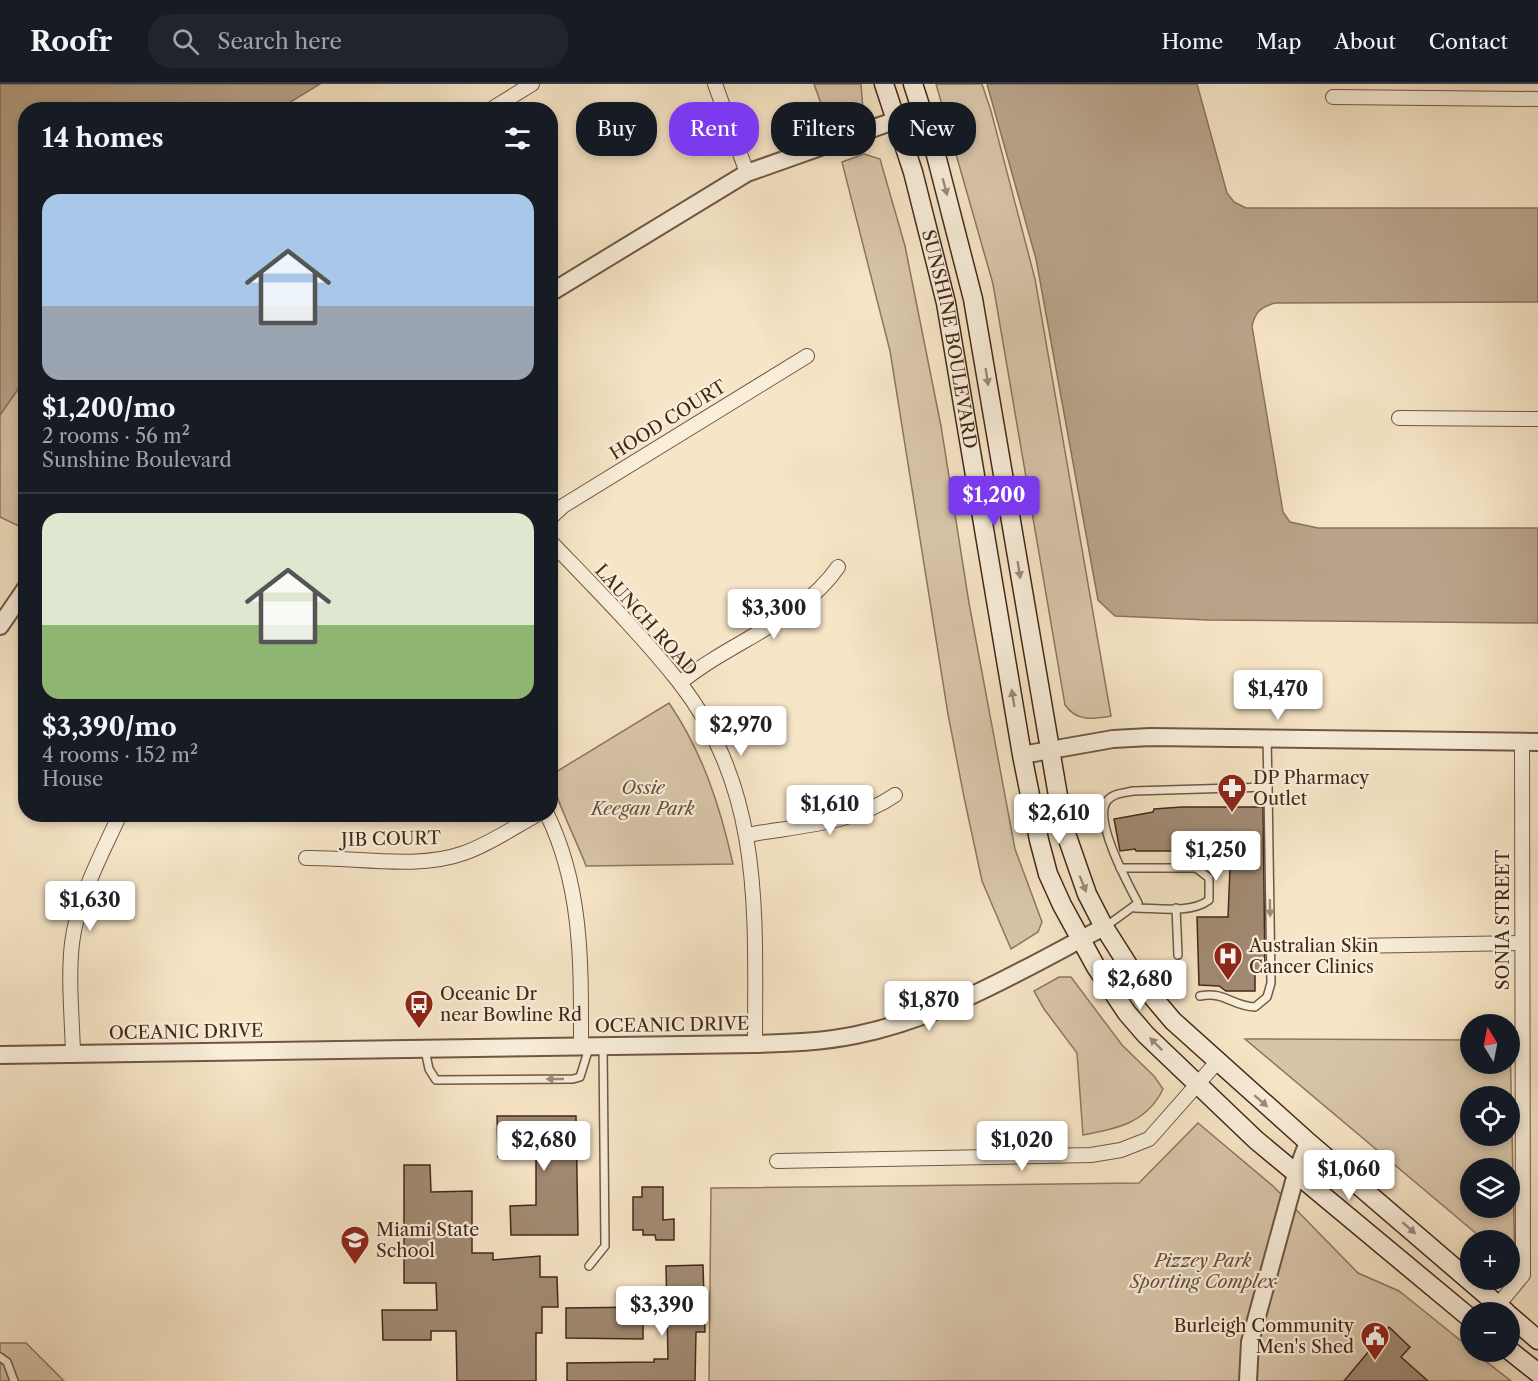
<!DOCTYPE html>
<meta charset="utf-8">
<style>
:root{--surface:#171b24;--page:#20242c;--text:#f1f3f6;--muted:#9ea1a6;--line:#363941;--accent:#7c3aed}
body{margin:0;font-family:"Libre Caslon Text",serif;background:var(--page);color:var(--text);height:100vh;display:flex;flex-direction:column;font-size:22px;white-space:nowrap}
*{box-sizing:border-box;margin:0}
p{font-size:20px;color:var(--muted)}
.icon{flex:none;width:33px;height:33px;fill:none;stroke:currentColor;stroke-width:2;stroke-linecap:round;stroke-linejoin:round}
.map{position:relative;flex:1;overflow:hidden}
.panel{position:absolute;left:18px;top:18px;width:540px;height:720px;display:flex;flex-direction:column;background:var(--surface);border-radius:24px;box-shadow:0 3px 9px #0003}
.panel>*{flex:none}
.banner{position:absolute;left:576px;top:18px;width:570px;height:54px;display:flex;gap:12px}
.needle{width:39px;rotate:350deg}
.tools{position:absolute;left:1460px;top:930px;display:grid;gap:12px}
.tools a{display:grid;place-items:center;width:60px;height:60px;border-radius:50%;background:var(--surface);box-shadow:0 3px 9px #0003;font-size:30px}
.price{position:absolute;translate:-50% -51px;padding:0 14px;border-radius:6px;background:#fff;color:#222;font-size:20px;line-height:39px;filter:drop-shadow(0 2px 3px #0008)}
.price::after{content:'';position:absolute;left:50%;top:36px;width:18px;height:14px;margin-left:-9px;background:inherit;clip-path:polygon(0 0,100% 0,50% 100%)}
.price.active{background:var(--accent);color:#fff}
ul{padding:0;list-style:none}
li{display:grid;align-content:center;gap:12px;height:318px;padding:0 24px}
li+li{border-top:2px solid var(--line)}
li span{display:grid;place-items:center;height:186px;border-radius:18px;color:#555}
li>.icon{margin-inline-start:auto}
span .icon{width:108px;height:108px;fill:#fffc;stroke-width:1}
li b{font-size:26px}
h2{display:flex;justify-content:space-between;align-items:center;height:72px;padding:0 24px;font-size:26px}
.pill{padding:0 21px;border-radius:24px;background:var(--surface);box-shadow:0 3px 9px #0003;font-size:21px;line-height:54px}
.pill.active{background:var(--accent);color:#fff}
header{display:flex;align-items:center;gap:36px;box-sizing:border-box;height:84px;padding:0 30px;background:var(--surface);border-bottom:2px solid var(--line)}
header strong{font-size:28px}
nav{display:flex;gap:33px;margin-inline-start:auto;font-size:21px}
.search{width:420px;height:54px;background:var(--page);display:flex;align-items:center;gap:15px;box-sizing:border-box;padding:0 21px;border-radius:24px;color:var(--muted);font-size:22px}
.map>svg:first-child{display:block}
</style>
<header>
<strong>Roofr</strong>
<div class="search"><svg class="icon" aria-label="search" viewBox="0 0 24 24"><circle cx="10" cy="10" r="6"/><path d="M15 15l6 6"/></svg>Search here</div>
<nav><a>Home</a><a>Map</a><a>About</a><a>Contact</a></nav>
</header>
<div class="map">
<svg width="1538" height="1297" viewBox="0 0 1538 1297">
<rect width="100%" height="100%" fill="#f6e5c6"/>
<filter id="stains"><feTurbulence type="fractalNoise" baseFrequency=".00333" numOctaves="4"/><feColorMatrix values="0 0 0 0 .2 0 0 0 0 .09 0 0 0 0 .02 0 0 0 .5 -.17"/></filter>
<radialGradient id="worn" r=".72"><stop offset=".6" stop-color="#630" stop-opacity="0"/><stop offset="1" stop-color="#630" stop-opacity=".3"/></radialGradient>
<g fill="#d8c5a9" stroke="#8e7661" stroke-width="1.5" fill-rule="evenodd">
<polygon points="814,0 861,0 863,26 828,39"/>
<path d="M936,0H982L991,27L1035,195L1111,632C1093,635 1077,638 1065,621L993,200Z"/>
<polygon points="864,70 880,75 905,162 941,342 969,519 1015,765 1042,838 1038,848 1011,865 982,797 964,713 948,630 890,267 842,78"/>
<polygon points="25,295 25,445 0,433 0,331"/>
<path d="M669,619C703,669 720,722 733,780L586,782C580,764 550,704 551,691Z"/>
<path d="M1059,893H1071L1122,961L1154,992L1163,1005C1147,1039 1116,1045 1083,1051L1077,969L1044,925L1034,907Z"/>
<path d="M1245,955L1470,956V980H1509L1510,956L1515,1183L1509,1178V1156H1484ZM1470,1012H1509V1052H1470ZM1470,1084H1509V1124H1470Z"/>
<polygon points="1198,1039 1273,1102 1358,1189 1399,1207 1470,1264 1470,1268 1474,1268 1511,1297 709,1297 711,1104 1139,1099"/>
<polygon points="0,1259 26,1259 64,1297 0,1297"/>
</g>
<g fill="#b9a48b" stroke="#8a725d" stroke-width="1.5">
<polygon points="0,0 320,0 279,25 26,26 25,295 0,331"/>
<path d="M987,0H1197L1227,109L1234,118L1246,124H1538V218L1275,219C1261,223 1255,228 1252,242L1283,428L1290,438L1318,444H1538V539L1208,536L1115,532L1098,516L1036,175Z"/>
</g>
<g fill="#a18a73" stroke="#442719" stroke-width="1.5">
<polygon points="1182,723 1263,723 1265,888 1255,888 1255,907 1226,907 1219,902 1199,901 1197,833 1228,833 1230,784 1212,784 1212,767 1136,767 1135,765 1120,767 1114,735 1153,728 1154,725"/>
<polygon points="497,1032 576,1032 578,1151 511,1151 510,1122 536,1121 536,1073 498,1073"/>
<polygon points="404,1081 430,1081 431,1108 472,1107 472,1169 493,1169 493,1176 540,1172 540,1193 557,1193 558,1223 542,1223 542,1249 536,1249 536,1297 457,1297 456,1247 431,1247 431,1256 383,1256 382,1226 437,1226 436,1199 404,1199"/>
<polygon points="642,1103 663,1103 663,1136 674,1135 674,1156 656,1156 655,1151 643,1151 643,1146 633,1146 633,1113 642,1113"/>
<polygon points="703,1181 705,1248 696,1248 695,1297 567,1297 567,1279 654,1278 654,1275 668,1275 666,1182"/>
<polygon points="643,1223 643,1255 566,1254 566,1224"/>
<polygon points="1389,1243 1410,1263 1401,1273 1428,1297 1344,1297"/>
</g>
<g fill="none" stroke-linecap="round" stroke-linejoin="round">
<g stroke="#705644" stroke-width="10">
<g id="service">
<path d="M1120,784H1196L1209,794V816C1191,830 1157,824 1135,824"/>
<polyline points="1176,824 1178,871"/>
<path d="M1105,843L1138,819C1128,800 1093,736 1107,717C1113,709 1124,709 1133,707L1268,703L1267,654"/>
<path d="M1200,912C1225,907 1231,922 1255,923L1267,913L1271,899L1268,703"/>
<polyline points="425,966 429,985 436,996 573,995 580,993 589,964"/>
<polyline points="589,1182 605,1162 603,962"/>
<polyline points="0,1273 7,1278 14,1297"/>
</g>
</g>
<g stroke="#705644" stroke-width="16">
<g id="minor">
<polyline points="715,0 747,89"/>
<polyline points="1333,13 1538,15"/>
<polyline points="490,26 532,0"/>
<polyline points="1399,334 1538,335"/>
<polyline points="550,434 563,422 807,272"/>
<path d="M550,457C594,503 640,549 679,598C764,706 755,831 755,960"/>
<path d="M680,599C729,558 801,537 838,483"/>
<path d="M547,730C583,804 581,882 581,962"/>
<path d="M747,751C796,742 854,740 895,711"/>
<path d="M306,774C354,773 418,786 464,769C490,760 514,743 538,730"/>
<polyline points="1352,862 1521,859"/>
<path d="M73,969C72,932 68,895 72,859C78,813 101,772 120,730"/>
<polyline points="777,1077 1091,1071 1121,1066 1149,1055 1217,978"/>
<polyline points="1498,1221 1523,1191 1522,657"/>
</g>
</g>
<g stroke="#705644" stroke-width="20">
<g id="tertiary">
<polyline points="550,209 747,89 922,27"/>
<polyline points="0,542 26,504"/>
<polyline points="1022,671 1113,655 1150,653 1538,658"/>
<path d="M0,971L755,960C789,959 822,958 856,951C945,933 1024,885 1104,843"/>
<polyline points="1248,1297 1250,1258 1296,1090 1308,1058"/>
</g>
</g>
<g stroke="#442719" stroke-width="21">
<g id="secondary">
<path id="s1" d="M884,0L913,88L946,219L1022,671L1039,756L1048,790L1062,821L1096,883L1127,929L1146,951L1256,1056L1470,1234"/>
<polyline points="913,0 936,71 973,215 1063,741 1087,810 1104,843 1135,892 1173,937 1308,1058 1506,1228"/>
<polyline points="1509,1231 1538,1256"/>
<polyline points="1509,1266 1538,1289"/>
</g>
</g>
<use href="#service" stroke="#f9eeda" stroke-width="7"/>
<use href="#minor" stroke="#f9eeda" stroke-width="14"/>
<use href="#tertiary" stroke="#f9eeda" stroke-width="16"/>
<use href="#secondary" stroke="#f9eeda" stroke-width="18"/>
</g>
<defs><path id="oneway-solid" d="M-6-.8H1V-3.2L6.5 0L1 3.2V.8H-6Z" transform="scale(1.5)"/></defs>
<g fill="#9e8a7a">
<use href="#oneway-solid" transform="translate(945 103) rotate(75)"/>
<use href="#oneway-solid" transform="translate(987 293) rotate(81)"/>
<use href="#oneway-solid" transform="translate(1019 486) rotate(81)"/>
<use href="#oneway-solid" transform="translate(1013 614) rotate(-99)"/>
<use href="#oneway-solid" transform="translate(1083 800) rotate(68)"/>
<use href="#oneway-solid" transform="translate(1270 824) rotate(89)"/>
<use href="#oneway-solid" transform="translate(1156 960) rotate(-135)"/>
<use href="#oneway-solid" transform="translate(555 995) rotate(180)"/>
<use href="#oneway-solid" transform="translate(1261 1017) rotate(41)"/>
<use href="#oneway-solid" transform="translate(1409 1144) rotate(41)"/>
</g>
<defs>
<g id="pharmacy-pin" transform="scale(1.5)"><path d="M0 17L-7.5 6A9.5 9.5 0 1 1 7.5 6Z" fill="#8f2418" stroke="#f9eeda"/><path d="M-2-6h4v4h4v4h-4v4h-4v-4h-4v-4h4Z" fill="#fff"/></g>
<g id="hospital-pin" transform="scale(1.5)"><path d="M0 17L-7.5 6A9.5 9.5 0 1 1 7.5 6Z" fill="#8f2418" stroke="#f9eeda"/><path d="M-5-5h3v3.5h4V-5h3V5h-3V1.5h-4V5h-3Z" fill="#fff"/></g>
<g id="bus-pin" transform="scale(1.5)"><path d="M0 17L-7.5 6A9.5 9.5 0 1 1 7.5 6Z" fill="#8f2418" stroke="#f9eeda"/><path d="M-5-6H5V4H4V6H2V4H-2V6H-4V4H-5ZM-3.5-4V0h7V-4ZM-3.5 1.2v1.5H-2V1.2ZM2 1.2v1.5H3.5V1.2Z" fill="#fff"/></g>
<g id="school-pin" transform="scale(1.5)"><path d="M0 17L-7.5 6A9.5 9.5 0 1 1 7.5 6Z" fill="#8f2418" stroke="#f9eeda"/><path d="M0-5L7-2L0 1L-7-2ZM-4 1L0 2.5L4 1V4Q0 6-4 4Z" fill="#fff"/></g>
<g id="civic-pin" transform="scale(1.5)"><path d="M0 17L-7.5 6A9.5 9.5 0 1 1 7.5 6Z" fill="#8f2418" stroke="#f9eeda"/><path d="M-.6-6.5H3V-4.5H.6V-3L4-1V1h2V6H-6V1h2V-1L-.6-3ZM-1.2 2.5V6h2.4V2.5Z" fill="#fff"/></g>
</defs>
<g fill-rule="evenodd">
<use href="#pharmacy-pin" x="1232" y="704"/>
<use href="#hospital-pin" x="1228" y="872"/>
<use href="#bus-pin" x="419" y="920"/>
<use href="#school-pin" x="355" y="1156"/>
<use href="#civic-pin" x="1375" y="1252"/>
</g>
<g text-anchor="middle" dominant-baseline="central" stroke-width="4.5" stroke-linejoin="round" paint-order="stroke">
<g font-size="18" fill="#442719" stroke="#f9eeda">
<text stroke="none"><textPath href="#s1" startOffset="264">SUNSHINE BOULEVARD</textPath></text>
<text transform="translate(668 336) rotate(-32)">HOOD COURT</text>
<text transform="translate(646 536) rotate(48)">LAUNCH ROAD</text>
<text transform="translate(391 755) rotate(-1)">JIB COURT</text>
<text transform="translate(1503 836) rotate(-90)">SONIA STREET</text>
<text transform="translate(672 941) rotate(-1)">OCEANIC DRIVE</text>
<text transform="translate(186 948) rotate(-1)">OCEANIC DRIVE</text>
</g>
<g font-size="18" fill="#442719" stroke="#f9eeda" text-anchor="start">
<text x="1253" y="694">DP Pharmacy<tspan x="1253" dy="21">Outlet</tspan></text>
<text x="1249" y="862">Australian Skin<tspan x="1249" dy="21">Cancer Clinics</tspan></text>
<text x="440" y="910">Oceanic Dr<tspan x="440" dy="21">near Bowline Rd</tspan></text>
<text x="376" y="1146">Miami State<tspan x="376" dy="21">School</tspan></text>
<text x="1354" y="1242" text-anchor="end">Burleigh Community<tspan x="1354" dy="21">Men's Shed</tspan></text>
</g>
<g font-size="18" font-style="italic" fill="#694e3d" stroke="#f9eeda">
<text x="643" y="704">Ossie<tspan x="643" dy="21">Keegan Park</tspan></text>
<text x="1203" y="1177">Pizzey Park<tspan x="1203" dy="21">Sporting Complex</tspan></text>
</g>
</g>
<rect width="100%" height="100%" filter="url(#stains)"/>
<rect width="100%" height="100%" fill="url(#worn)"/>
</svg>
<div class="tools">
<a><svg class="needle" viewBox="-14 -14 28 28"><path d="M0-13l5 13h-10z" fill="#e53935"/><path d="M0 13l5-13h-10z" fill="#9ea1a6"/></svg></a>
<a><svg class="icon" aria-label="locate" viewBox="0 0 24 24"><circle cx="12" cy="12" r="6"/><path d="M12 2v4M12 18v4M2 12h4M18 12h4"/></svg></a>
<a><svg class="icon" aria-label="layers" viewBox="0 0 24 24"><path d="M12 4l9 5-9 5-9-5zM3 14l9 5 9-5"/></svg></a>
<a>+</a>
<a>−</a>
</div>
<b class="price active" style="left:994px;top:443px">$1,200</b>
<b class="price" style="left:774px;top:556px">$3,300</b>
<b class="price" style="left:1278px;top:637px">$1,470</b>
<b class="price" style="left:741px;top:673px">$2,970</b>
<b class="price" style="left:830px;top:752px">$1,610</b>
<b class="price" style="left:1059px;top:761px">$2,610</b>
<b class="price" style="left:1216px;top:798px">$1,250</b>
<b class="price" style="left:90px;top:848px">$1,630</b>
<b class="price" style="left:1140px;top:927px">$2,680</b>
<b class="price" style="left:929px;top:948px">$1,870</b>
<b class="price" style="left:544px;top:1088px">$2,680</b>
<b class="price" style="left:1022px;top:1088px">$1,020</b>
<b class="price" style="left:1349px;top:1117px">$1,060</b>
<b class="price" style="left:662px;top:1253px">$3,390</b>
<div class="banner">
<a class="pill">Buy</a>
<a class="pill active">Rent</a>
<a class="pill">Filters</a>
<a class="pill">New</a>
</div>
<section class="panel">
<h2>14 homes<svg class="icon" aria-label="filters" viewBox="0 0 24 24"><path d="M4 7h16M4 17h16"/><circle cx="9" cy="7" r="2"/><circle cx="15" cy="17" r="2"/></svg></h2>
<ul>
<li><span style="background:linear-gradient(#a9c7e8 60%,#9aa5b1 0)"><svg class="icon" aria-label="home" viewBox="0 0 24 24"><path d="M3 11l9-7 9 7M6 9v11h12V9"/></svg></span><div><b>$1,200/mo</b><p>2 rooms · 56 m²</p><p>Sunshine Boulevard</p></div></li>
<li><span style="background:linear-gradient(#dfe7d0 60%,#8fb573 0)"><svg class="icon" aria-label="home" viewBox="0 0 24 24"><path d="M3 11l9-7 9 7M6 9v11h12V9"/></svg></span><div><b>$3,390/mo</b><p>4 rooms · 152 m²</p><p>House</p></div></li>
</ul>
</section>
</div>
